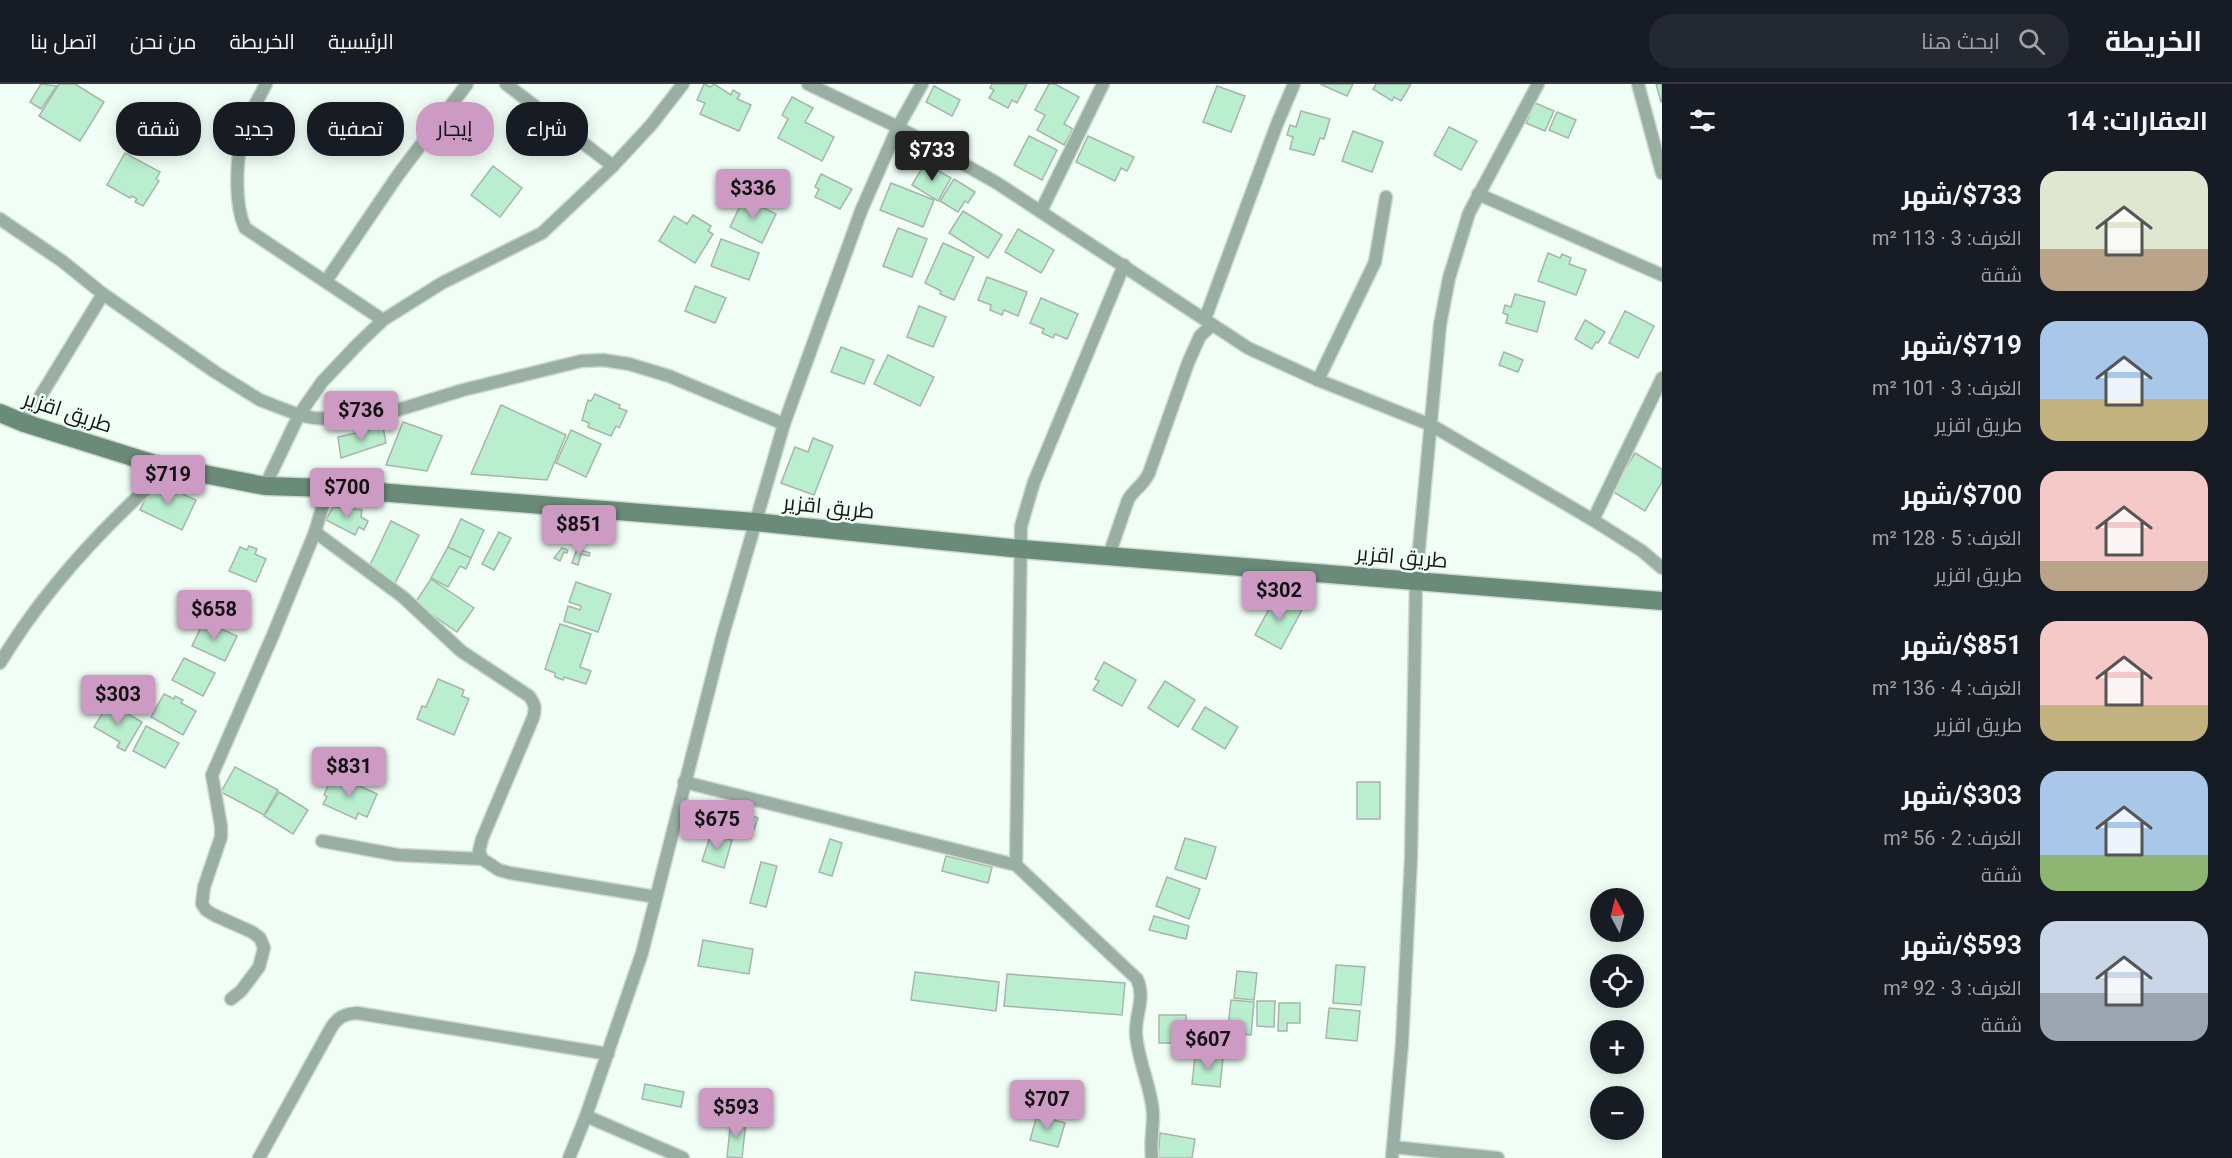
<!DOCTYPE html>
<html lang="ar">
<meta charset="utf-8">
<style>
:root{--surface:#171b24;--page:#242831;--text:#f1f3f6;--muted:#9ea1a6;--line:#363941;--accent:#cd9ac4}
body{margin:0;font-family:Roboto,Cairo,sans-serif;background:var(--page);color:var(--text);direction:rtl;height:100vh;display:flex;flex-direction:column;font-size:22px;white-space:nowrap}
*{box-sizing:border-box;margin:0}
p{font-size:20px;color:var(--muted)}
.icon{flex:none;width:33px;height:33px;fill:none;stroke:currentColor;stroke-width:2;stroke-linecap:round;stroke-linejoin:round}
.map{position:relative;flex:1;overflow:hidden;direction:ltr}
.side{display:flex;flex-direction:column;background:var(--surface);width:570px}
.side>*{flex:none}
.guide{position:absolute;left:18px;top:18px;width:570px;height:54px;direction:rtl;display:flex;gap:12px}
.needle{width:39px;rotate:353deg}
.controls{position:absolute;left:1590px;top:804px;display:grid;gap:12px}
.controls a{display:grid;place-items:center;width:54px;height:54px;border-radius:50%;background:var(--surface);box-shadow:0 3px 15px #0003;font-size:30px}
.price{position:absolute;translate:-50% -51px;padding:0 14px;border-radius:6px;background:var(--accent);color:#111;font-size:20px;line-height:39px;filter:drop-shadow(0 2px 3px #0008)}
.price::after{content:'';position:absolute;left:50%;top:36px;width:18px;height:14px;margin-left:-9px;background:inherit;clip-path:polygon(0 0,100% 0,50% 100%)}
.price.on{background:#222;color:#fff}
ul{padding:0;list-style:none}
li{display:flex;align-items:center;gap:18px;height:150px;padding:0 24px}
li span{display:grid;place-items:center;flex:none;width:168px;height:120px;border-radius:18px;color:#555}
li>.icon{margin-inline-start:auto}
span .icon{width:72px;height:72px;fill:#fffc;stroke-width:1}
li b{font-size:26px}
h2{display:flex;justify-content:space-between;align-items:center;height:72px;padding:0 24px;font-size:26px}
.chip{padding:0 21px;border-radius:24px;background:var(--surface);box-shadow:0 3px 15px #0003;font-size:21px;line-height:54px}
.chip.on{background:var(--accent);color:#111}
header{display:flex;align-items:center;gap:36px;box-sizing:border-box;height:84px;padding:0 30px;background:var(--surface);border-bottom:2px solid var(--line)}
header strong{font-size:28px}
nav{display:flex;gap:33px;margin-inline-start:auto;font-size:21px}
.search{width:420px;height:54px;background:var(--page);display:flex;align-items:center;gap:15px;box-sizing:border-box;padding:0 21px;border-radius:24px;color:var(--muted);font-size:22px}
main{display:flex;flex:1;min-height:0}
.map>svg:first-child{display:block}
</style>
<header>
<strong>الخريطة</strong>
<div class="search"><svg class="icon" aria-label="search" viewBox="0 0 24 24"><circle cx="10" cy="10" r="6"/><path d="M15 15l6 6"/></svg>ابحث هنا</div>
<nav><a>الرئيسية</a><a>الخريطة</a><a>من نحن</a><a>اتصل بنا</a></nav>
</header>
<main>
<section class="side">
<h2>العقارات: 14<svg class="icon" aria-label="filters" viewBox="0 0 24 24"><path d="M4 7h16M4 17h16"/><circle cx="9" cy="7" r="2"/><circle cx="15" cy="17" r="2"/></svg></h2>
<ul>
<li><span style="background:linear-gradient(#dfe7d0 65%,#b9a48a 0)"><svg class="icon" aria-label="home" viewBox="0 0 24 24"><path d="M3 11l9-7 9 7M6 9v11h12V9"/></svg></span><div><b>$733/شهر</b><p>الغرف: 3 · 113 m²</p><p>شقة</p></div></li>
<li><span style="background:linear-gradient(#a9c7e8 65%,#c2b280 0)"><svg class="icon" aria-label="home" viewBox="0 0 24 24"><path d="M3 11l9-7 9 7M6 9v11h12V9"/></svg></span><div><b>$719/شهر</b><p>الغرف: 3 · 101 m²</p><p>طريق اقزير</p></div></li>
<li><span style="background:linear-gradient(#f6c9c9 75%,#b9a48a 0)"><svg class="icon" aria-label="home" viewBox="0 0 24 24"><path d="M3 11l9-7 9 7M6 9v11h12V9"/></svg></span><div><b>$700/شهر</b><p>الغرف: 5 · 128 m²</p><p>طريق اقزير</p></div></li>
<li><span style="background:linear-gradient(#f6c9c9 70%,#c2b280 0)"><svg class="icon" aria-label="home" viewBox="0 0 24 24"><path d="M3 11l9-7 9 7M6 9v11h12V9"/></svg></span><div><b>$851/شهر</b><p>الغرف: 4 · 136 m²</p><p>طريق اقزير</p></div></li>
<li><span style="background:linear-gradient(#a9c7e8 70%,#8fb573 0)"><svg class="icon" aria-label="home" viewBox="0 0 24 24"><path d="M3 11l9-7 9 7M6 9v11h12V9"/></svg></span><div><b>$303/شهر</b><p>الغرف: 2 · 56 m²</p><p>شقة</p></div></li>
<li><span style="background:linear-gradient(#c9d6e8 60%,#9aa5b1 0)"><svg class="icon" aria-label="home" viewBox="0 0 24 24"><path d="M3 11l9-7 9 7M6 9v11h12V9"/></svg></span><div><b>$593/شهر</b><p>الغرف: 3 · 92 m²</p><p>شقة</p></div></li>
</ul>
</section>
<div class="map">
<svg width="1662" height="1074" viewBox="0 0 1662 1074">
<rect width="100%" height="100%" fill="#f0fef5"/>
<g fill="#b9efcf" stroke="#a7b4ac" stroke-width="1.5">
<polygon points="41,0 57,2 41,25 30,18"/>
<polygon points="59,0 75,0 104,18 80,57 39,32"/>
<polygon points="704,0 710,3 714,0 731,11 733,6 740,10 737,15 751,21 739,47 700,30 705,19 697,16"/>
<polygon points="992,0 1027,0 1017,19 1012,16 1008,24 989,14 994,6 990,4"/>
<polygon points="1049,0 1055,0 1079,13 1064,40 1073,45 1064,61 1037,46 1045,31 1035,26"/>
<polygon points="1320,0 1353,0 1347,12"/>
<polygon points="1376,0 1411,0 1401,17 1394,13 1392,17 1373,5"/>
<polygon points="1656,0 1662,0 1662,17 1661,18"/>
<polygon points="934,2 960,16 952,32 926,18"/>
<polygon points="1217,2 1245,12 1231,48 1203,38"/>
<polygon points="792,13 813,24 805,38 834,53 822,77 778,54 788,35 782,31"/>
<polygon points="1535,19 1554,27 1545,47 1526,39"/>
<polygon points="458,20 468,27 467,29 472,32 471,34 479,40 465,59 461,57 455,66 436,52"/>
<polygon points="1301,27 1330,35 1324,55 1320,54 1314,71 1290,65 1293,53 1287,51 1290,41 1296,43"/>
<polygon points="1557,28 1576,36 1568,54 1549,46"/>
<polygon points="1449,43 1477,57 1461,86 1434,71"/>
<polygon points="1353,47 1383,58 1372,88 1342,77"/>
<polygon points="1029,52 1057,66 1042,96 1014,81"/>
<polygon points="1088,52 1134,73 1127,87 1121,84 1115,97 1076,78"/>
<polygon points="125,69 160,88 156,95 159,97 143,122 135,118 137,115 132,112 130,114 107,101"/>
<polygon points="925,79 951,94 938,117 912,101"/>
<polygon points="493,82 522,104 500,133 471,111"/>
<polygon points="821,90 852,105 840,125 815,113 819,105 815,103"/>
<polygon points="954,95 975,108 968,119 965,117 958,128 940,117"/>
<polygon points="891,99 934,116 923,143 880,126"/>
<polygon points="744,114 776,130 762,159 730,143"/>
<polygon points="963,127 1002,151 988,174 949,149"/>
<polygon points="693,131 711,142 708,147 713,150 695,179 659,157 674,132 687,140"/>
<polygon points="898,144 927,155 912,193 883,182"/>
<polygon points="1018,145 1054,166 1041,189 1005,168"/>
<polygon points="721,155 759,169 749,196 711,182"/>
<polygon points="943,159 974,173 954,216 940,210 941,207 925,199"/>
<polygon points="1548,169 1560,174 1562,170 1571,174 1569,180 1586,186 1576,211 1538,197"/>
<polygon points="987,193 1027,208 1018,232 1004,226 1002,231 990,226 991,221 978,216"/>
<polygon points="695,202 726,214 715,239 685,227"/>
<polygon points="1515,210 1545,218 1537,248 1506,239 1508,231 1503,229 1505,221 1511,223"/>
<polygon points="1041,214 1078,230 1067,255 1055,250 1053,254 1042,249 1044,245 1030,239"/>
<polygon points="919,222 946,233 933,263 907,253"/>
<polygon points="1625,227 1654,242 1638,274 1609,259"/>
<polygon points="1585,236 1605,248 1598,259 1596,258 1592,265 1575,255"/>
<polygon points="841,263 874,276 864,300 831,288"/>
<polygon points="1504,268 1523,276 1518,288 1499,281"/>
<polygon points="888,271 934,293 920,322 874,300"/>
<polygon points="595,310 620,321 619,324 627,327 619,344 616,342 611,352 588,343 589,339 582,336 588,316 591,317"/>
<polygon points="501,321 566,351 547,396 471,390"/>
<polygon points="403,338 442,352 427,387 386,381"/>
<polygon points="383,343 386,359 341,374 338,353"/>
<polygon points="571,346 601,360 586,393 556,379"/>
<polygon points="813,354 833,362 814,411 781,399 795,363 808,368"/>
<polygon points="1635,369 1662,385 1662,398 1645,427 1612,407"/>
<polygon points="165,402 196,416 182,446 140,426 150,405"/>
<polygon points="333,423 362,426 361,433 368,437 364,446 359,443 355,451 326,436"/>
<polygon points="461,435 484,446 471,474 448,463"/>
<polygon points="391,437 419,451 394,501 370,481"/>
<polygon points="499,448 511,454 494,486 482,480"/>
<polygon points="249,462 257,465 255,470 266,475 256,498 229,487 240,463 247,466"/>
<polygon points="448,463 471,474 466,485 460,482 448,503 431,494"/>
<polygon points="562,464 568,466 567,469 564,468 560,477 554,474"/>
<polygon points="577,465 590,469 589,472 581,470 578,481 572,479"/>
<polygon points="431,495 474,524 457,548 415,519"/>
<polygon points="576,498 611,510 598,548 564,537 568,522 580,526 581,522 569,518"/>
<polygon points="1277,510 1303,524 1281,565 1255,551"/>
<polygon points="204,537 237,552 225,577 192,562"/>
<polygon points="560,540 591,550 580,583 591,587 586,600 564,593 563,596 555,593 555,589 545,585"/>
<polygon points="184,574 215,589 203,612 172,596"/>
<polygon points="1104,578 1136,596 1122,622 1093,606 1099,597 1095,595"/>
<polygon points="438,595 464,606 462,612 469,615 454,651 417,635 422,622 426,623"/>
<polygon points="1165,597 1195,616 1178,643 1148,624"/>
<polygon points="164,610 174,615 175,612 183,616 181,619 196,627 183,651 151,633"/>
<polygon points="109,619 142,638 125,667 117,663 120,658 94,643"/>
<polygon points="1205,623 1238,643 1225,665 1192,645"/>
<polygon points="146,642 179,659 165,684 133,667"/>
<polygon points="235,683 278,706 264,731 221,708"/>
<polygon points="333,690 377,710 367,733 358,729 356,735 323,720 327,713 324,711"/>
<rect x="1357" y="698" width="23" height="37"/>
<polygon points="279,708 308,726 293,750 264,732"/>
<polygon points="739,727 758,734 751,754 732,747"/>
<polygon points="711,750 732,756 724,784 702,777"/>
<polygon points="1185,754 1216,763 1206,795 1175,785"/>
<polygon points="830,755 842,759 832,792 819,788"/>
<polygon points="946,772 992,783 988,799 942,787"/>
<polygon points="761,778 777,782 766,823 750,819"/>
<polygon points="1167,793 1200,805 1189,835 1156,822"/>
<polygon points="1154,832 1189,842 1186,855 1149,846"/>
<polygon points="703,856 753,865 749,890 698,882"/>
<polygon points="1336,881 1365,883 1361,921 1333,919"/>
<polygon points="1237,887 1257,889 1254,916 1234,914"/>
<polygon points="915,888 999,898 996,927 911,916"/>
<polygon points="1007,890 1125,899 1122,931 1004,922"/>
<polygon points="1231,916 1254,918 1251,951 1241,950 1242,945 1228,944"/>
<polygon points="1257,917 1275,917 1274,943 1257,942"/>
<polygon points="1279,919 1300,919 1300,939 1287,939 1287,947 1278,947"/>
<polygon points="1329,924 1360,927 1357,957 1326,954"/>
<polygon points="1159,931 1186,931 1187,959 1159,959"/>
<polygon points="1195,972 1223,974 1220,1003 1192,1000"/>
<polygon points="645,1000 684,1008 681,1023 642,1015"/>
<polygon points="1037,1031 1065,1039 1058,1063 1030,1056"/>
<polygon points="731,1035 746,1037 742,1074 727,1073"/>
<polygon points="1160,1049 1195,1055 1192,1074 1158,1074"/>
</g>
<g fill="none" stroke-linecap="round" stroke-linejoin="round">
<g stroke="#cdd9d1" stroke-width="15">
<g id="street">
<path d="M266,0C260,12 252,25 247,38C236,64 233,117 245,144L383,236"/>
<polyline points="506,0 613,82"/>
<polyline points="808,0 898,43 997,99 1248,264 1318,296 1431,341 1593,436 1642,467 1662,484"/>
<polyline points="1638,0 1662,89"/>
<polyline points="1478,110 1662,191"/>
<polyline points="1041,127 1103,0"/>
<polyline points="0,135 62,177 103,210 215,288 260,316 299,331 314,334 347,336 388,329 463,306 581,277 603,276 629,280 669,292 784,340"/>
<polyline points="326,197 398,91 467,0"/>
<polyline points="1205,235 1277,40 1294,0"/>
<polyline points="1318,296 1375,178 1386,113"/>
<polyline points="24,339 103,210"/>
<polyline points="265,402 299,331 322,298 358,260 383,236 442,199 542,149 613,82 651,41 683,0"/>
<polyline points="1593,436 1662,294"/>
<path d="M315,448L403,513L461,567L529,612C535,620 536,624 533,634L482,755L479,767L482,775L499,786L510,789L656,813"/>
<path d="M1109,471L1128,416C1133,406 1144,401 1149,389L1188,279L1200,252L1212,241"/>
<path d="M0,579C39,514 89,458 144,407L153,394L158,381"/>
<path d="M684,698L1016,781L1137,895C1146,914 1135,930 1136,949C1137,976 1153,1006 1153,1032C1153,1046 1150,1059 1152,1074"/>
<polyline points="322,757 398,771 482,775"/>
<polyline points="1016,781 1021,442 1034,398 1124,181"/>
<polyline points="231,915 241,907 259,883 264,864 260,854 252,848 214,831 206,826 202,820 204,803 221,753 221,742 212,691 273,551 315,448 328,404"/>
<polyline points="586,1032 683,1074"/>
<polyline points="1393,1063 1498,1074"/>
<path d="M259,1074L331,944C338,933 344,930 357,929L608,970"/>
<polyline points="569,1074 586,1032 642,869 722,554 784,340 861,127 898,43 922,0"/>
<polyline points="1392,1074 1402,960 1411,774 1416,497 1440,241 1449,194 1469,129 1538,0"/>
</g>
</g>
<g stroke="#cdd9d1" stroke-width="21">
<polyline id="secondary" points="0,329 24,339 158,381 265,402 328,404 755,438 1021,465 1662,517"/>
</g>
<use href="#street" stroke="#99afa2" stroke-width="12"/>
<use href="#secondary" stroke="#6a8b78" stroke-width="18"/>
</g>
<g text-anchor="middle" dominant-baseline="central" stroke-width="5" stroke-linejoin="round" paint-order="stroke">
<g font-size="21" fill="#141916" stroke="#f0fef5">
<text transform="translate(68 328) rotate(18)">طريق اقزير</text>
<text transform="translate(829 423) rotate(6)">طريق اقزير</text>
<text transform="translate(1402 473) rotate(5)">طريق اقزير</text>
</g>
</g>
</svg>
<div class="controls">
<a><svg class="needle" viewBox="-14 -14 28 28"><path d="M0-13l5 13h-10z" fill="#e53935"/><path d="M0 13l5-13h-10z" fill="#9ea1a6"/></svg></a>
<a><svg class="icon" aria-label="locate" viewBox="0 0 24 24"><circle cx="12" cy="12" r="6"/><path d="M12 2v4M12 18v4M2 12h4M18 12h4"/></svg></a>
<a>+</a>
<a>−</a>
</div>
<b class="price on" style="left:932px;top:98px">$733</b>
<b class="price" style="left:753px;top:136px">$336</b>
<b class="price" style="left:361px;top:358px">$736</b>
<b class="price" style="left:168px;top:422px">$719</b>
<b class="price" style="left:347px;top:435px">$700</b>
<b class="price" style="left:579px;top:472px">$851</b>
<b class="price" style="left:1279px;top:538px">$302</b>
<b class="price" style="left:214px;top:557px">$658</b>
<b class="price" style="left:118px;top:642px">$303</b>
<b class="price" style="left:349px;top:714px">$831</b>
<b class="price" style="left:717px;top:767px">$675</b>
<b class="price" style="left:1208px;top:987px">$607</b>
<b class="price" style="left:1047px;top:1047px">$707</b>
<b class="price" style="left:736px;top:1055px">$593</b>
<div class="guide">
<a class="chip">شراء</a>
<a class="chip on">إيجار</a>
<a class="chip">تصفية</a>
<a class="chip">جديد</a>
<a class="chip">شقة</a>
</div>
</div>
</main>
